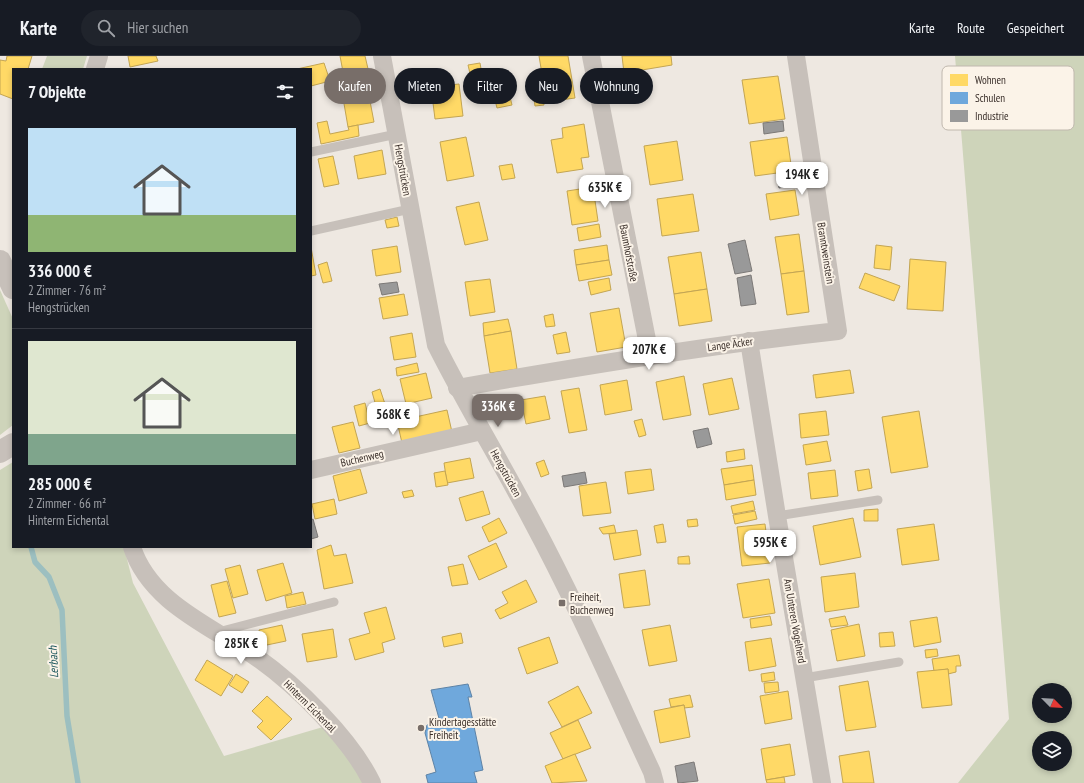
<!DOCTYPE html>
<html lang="de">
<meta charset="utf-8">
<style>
:root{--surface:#171b24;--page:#20242c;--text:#f1f3f6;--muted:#9ea1a6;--line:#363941;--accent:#786e69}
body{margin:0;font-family:"PT Sans Narrow",sans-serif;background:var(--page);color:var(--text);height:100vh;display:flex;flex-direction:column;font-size:15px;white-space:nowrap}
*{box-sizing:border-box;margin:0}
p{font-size:13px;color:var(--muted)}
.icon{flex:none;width:22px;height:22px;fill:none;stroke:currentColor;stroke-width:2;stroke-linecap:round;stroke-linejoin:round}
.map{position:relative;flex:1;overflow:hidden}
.side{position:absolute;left:12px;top:12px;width:300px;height:480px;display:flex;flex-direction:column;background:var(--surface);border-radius:0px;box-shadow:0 2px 6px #0003}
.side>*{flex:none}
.guide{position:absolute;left:324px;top:12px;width:380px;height:36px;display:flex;gap:8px}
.needle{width:26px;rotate:114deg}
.fabs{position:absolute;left:1032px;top:627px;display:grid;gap:8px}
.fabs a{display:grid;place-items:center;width:40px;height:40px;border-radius:50%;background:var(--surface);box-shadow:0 2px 6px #0003;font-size:20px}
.price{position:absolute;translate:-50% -34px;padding:0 9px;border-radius:8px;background:#fff;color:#222;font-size:13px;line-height:26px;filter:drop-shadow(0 1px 2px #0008)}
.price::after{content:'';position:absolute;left:50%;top:24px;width:12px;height:9px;margin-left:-6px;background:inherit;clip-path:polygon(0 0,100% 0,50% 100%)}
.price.active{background:var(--accent);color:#fff}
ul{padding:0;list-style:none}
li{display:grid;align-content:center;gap:8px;height:212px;padding:0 16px}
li+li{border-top:1px solid var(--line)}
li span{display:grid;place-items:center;height:124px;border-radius:0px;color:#555}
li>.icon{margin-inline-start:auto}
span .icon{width:72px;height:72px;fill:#fffc;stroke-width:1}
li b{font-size:17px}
h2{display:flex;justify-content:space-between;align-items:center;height:48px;padding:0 16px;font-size:17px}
.chip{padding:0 14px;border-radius:18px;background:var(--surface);box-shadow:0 2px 6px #0003;font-size:14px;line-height:36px}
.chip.active{background:var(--accent);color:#fff}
header{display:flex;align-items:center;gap:24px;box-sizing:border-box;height:56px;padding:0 20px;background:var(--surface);border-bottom:1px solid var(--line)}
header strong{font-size:19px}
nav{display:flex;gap:22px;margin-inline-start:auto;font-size:14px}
.search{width:280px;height:36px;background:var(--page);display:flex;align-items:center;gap:10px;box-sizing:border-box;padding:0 14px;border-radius:22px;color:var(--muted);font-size:15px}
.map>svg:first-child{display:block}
</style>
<header>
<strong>Karte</strong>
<div class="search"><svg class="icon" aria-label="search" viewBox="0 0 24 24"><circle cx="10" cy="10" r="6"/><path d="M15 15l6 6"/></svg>Hier suchen</div>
<nav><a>Karte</a><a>Route</a><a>Gespeichert</a></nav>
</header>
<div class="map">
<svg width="1084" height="727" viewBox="0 0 1084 727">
<rect width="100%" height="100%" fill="#eee8e1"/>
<g fill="#ced4ba" fill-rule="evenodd">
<polygon points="47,0 87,0 83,13 42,13"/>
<path d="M955,0H1084V727H958L1009,663ZM1039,634H1065V660H1039ZM1039,682H1065V708H1039Z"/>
<polygon points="0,234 13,263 13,369 0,379"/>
<polygon points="13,406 13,491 124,491 133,527 224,700 323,671 343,695 365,727 0,727 0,414"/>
</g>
<g fill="#ffd966" stroke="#c3a553">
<polygon points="7,0 32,0 28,13 13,13 13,43 0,38 0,4 6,5"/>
<polygon points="128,0 156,0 158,5 130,11"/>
<polygon points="340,0 365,0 369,17 344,21"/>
<polygon points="539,0 568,0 575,42 546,46 543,23 554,22 553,16 542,18"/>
<polygon points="622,0 671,0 672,9 624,17"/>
<polygon points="324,7 330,25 311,30 311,13 297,13"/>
<polygon points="480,7 483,24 472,26 468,9"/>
<polygon points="778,20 785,63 749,68 742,24"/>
<polygon points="459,28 463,60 435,63 431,31"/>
<polygon points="359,34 360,41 369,40 374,66 348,71 342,36"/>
<polygon points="510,41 512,49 497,52 495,44"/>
<polygon points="543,42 544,49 535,50 534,43"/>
<polygon points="327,65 330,78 349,74 348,71 358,69 359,80 321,88 317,67"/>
<polygon points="584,68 589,101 581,102 583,113 557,117 551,84 563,82 562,72"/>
<polygon points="466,81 474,120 447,125 440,86"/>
<polygon points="787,81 792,115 755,120 750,86"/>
<polygon points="677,85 683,124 650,129 644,90"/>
<polygon points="382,94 386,118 358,123 354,100"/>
<polygon points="333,100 339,128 324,131 318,103"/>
<polygon points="512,108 515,122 502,124 499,110"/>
<polygon points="593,131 598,165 572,169 567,135"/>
<polygon points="795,134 799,159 770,164 766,138"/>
<polygon points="693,138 699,175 662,180 657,143"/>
<polygon points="479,146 488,184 465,189 456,151"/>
<polygon points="397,161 399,170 387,172 385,164"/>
<polygon points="599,168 601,181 579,185 577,172"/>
<polygon points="799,178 804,215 781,218 775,181"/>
<polygon points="607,189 609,204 576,209 574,194"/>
<polygon points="876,189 892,191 890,214 874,212"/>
<polygon points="397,190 401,216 376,220 372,194"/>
<polygon points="311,191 316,219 311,220"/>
<polygon points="701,196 707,233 674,238 668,201"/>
<polygon points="910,203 946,206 943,255 907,253"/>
<polygon points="609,204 612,219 579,225 576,209"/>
<polygon points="327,206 332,225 323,227 318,209"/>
<polygon points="804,215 809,256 787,259 781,218"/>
<polygon points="865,217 900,230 894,245 859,232"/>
<polygon points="609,222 611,234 591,239 588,226"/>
<polygon points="490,223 495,256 470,260 465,226"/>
<polygon points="707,233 712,265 679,270 674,238"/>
<polygon points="404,238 408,259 383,263 379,242"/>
<polygon points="619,252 626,291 597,296 590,257"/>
<polygon points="553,258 555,270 546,271 544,260"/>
<polygon points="508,263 511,275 484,280 483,267"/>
<polygon points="511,275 517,313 490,317 484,280"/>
<polygon points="566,276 570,296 557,298 553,279"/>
<polygon points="412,277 416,301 394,304 390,281"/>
<polygon points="417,307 419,316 397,320 396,312"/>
<polygon points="850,314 854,337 816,342 813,319"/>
<polygon points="426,317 432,342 406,348 400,323"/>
<polygon points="684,320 691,359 663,364 656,326"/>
<polygon points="732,322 739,353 709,359 703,328"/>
<polygon points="627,324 632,354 605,359 600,329"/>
<polygon points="579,332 587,374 569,377 561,335"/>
<polygon points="380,333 385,348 376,350 372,336"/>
<polygon points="545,340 550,363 526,368 521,344"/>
<polygon points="365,347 370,367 359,370 354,350"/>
<polygon points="447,354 452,376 402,387 397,365"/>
<polygon points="826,355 829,379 801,382 799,358"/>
<polygon points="919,355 928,411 891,417 882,361"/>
<polygon points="642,363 646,379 639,381 634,365"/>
<polygon points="353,366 360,392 339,397 332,371"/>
<polygon points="827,385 831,405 806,409 803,389"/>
<polygon points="744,393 745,403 727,406 726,396"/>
<polygon points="470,402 474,422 447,427 444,407"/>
<polygon points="544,404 549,418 541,421 536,407"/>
<polygon points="752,409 754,424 724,429 721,413"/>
<polygon points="360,413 367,437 339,445 333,420"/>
<polygon points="651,413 654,434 628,438 625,416"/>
<polygon points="869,413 872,432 858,435 855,415"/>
<polygon points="835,414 838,440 811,443 808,417"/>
<polygon points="445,415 448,429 436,431 434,417"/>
<polygon points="754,424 756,439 726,444 724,429"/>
<polygon points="606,426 611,457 583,460 579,430"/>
<polygon points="412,434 414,440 404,442 402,436"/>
<polygon points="483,435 490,458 466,465 459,442"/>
<polygon points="334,443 337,458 315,463 312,448"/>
<polygon points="753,445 755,454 733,458 731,450"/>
<polygon points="878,453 878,465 864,465 864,454"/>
<polygon points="755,455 757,463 735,468 733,459"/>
<polygon points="499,462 507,477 489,486 482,471"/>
<polygon points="853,462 861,501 820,509 813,470"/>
<polygon points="697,463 698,470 688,471 687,464"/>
<polygon points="663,468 666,486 657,487 654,470"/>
<polygon points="765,468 770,507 742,510 737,471"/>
<polygon points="934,468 939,504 902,509 897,473"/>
<polygon points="614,469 616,477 603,478 599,472"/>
<polygon points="637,474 641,499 614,504 609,478"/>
<polygon points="496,487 507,511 479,524 468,500"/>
<polygon points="331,489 334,500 346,498 353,527 324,533 317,494"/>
<polygon points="689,500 690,508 678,508 678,501"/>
<polygon points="283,507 292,537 266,545 257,514"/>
<polygon points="463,508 468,528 452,530 448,511"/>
<polygon points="240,509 248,538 233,542 225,513"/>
<polygon points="645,514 650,549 624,552 619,518"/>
<polygon points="855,517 859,551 825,556 821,521"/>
<polygon points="769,523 775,557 743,562 737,528"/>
<polygon points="526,524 537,546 500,563 495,554 508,547 502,536"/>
<polygon points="227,525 236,557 219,561 211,529"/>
<polygon points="303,536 306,548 287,552 285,540"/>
<polygon points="386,551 395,583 382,587 384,596 355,604 349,583 370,577 364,557"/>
<polygon points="770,560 772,569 751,572 750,563"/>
<polygon points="845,560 848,569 831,571 829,563"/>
<polygon points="937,561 941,586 914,591 910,565"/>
<polygon points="859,568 865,600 837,605 831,574"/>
<polygon points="282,569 286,585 262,590 259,574"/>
<polygon points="670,569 677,605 649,610 642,574"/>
<polygon points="333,573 337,601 307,606 302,578"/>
<polygon points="893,576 895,590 880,591 879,577"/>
<polygon points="461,577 463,587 444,591 442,581"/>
<polygon points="549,581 558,607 527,618 518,592"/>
<polygon points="771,582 776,610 749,615 745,586"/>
<polygon points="937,593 938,600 926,602 925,594"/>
<polygon points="959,599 961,610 956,610 956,616 948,618 948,613 934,615 932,603"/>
<polygon points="207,604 233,620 221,640 195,624"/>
<polygon points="948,613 952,649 922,652 917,616"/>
<polygon points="774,616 775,624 762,626 761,618"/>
<polygon points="236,618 249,626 242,637 229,629"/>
<polygon points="868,625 876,671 846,675 839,630"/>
<polygon points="778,626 779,635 765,637 764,627"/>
<polygon points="578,630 592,657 562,671 548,646"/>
<polygon points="788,635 792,663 765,668 760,640"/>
<polygon points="690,639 693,651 684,652 684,649 671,651 669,643"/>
<polygon points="267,640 292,663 271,684 257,671 263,665 252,655"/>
<polygon points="684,649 690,681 660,687 654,655"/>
<polygon points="578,664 591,692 563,703 550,677"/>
<polygon points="790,688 795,719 766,724 761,693"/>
<polygon points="869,695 874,727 843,727 839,700"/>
<polygon points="575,698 587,725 552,727 545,710"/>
<polygon points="784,721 785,727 767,727 766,724"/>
</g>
<polygon fill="#6fa8dc" stroke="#5e83a6" points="468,628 472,641 468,641 483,714 474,716 477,727 428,727 426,719 436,716 425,677 427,669 440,666 431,634"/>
<g fill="#999" stroke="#7c7977">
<polygon points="783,65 784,75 764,78 763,67"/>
<polygon points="789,118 791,130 779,132 777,120"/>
<polygon points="745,184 752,215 735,218 728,188"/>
<polygon points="751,219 756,248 741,250 737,222"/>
<polygon points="397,226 399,236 382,239 379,228"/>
<polygon points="708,372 712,388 697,392 693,375"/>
<polygon points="585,416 587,427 564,431 562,420"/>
<polygon points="313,463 318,481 311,483 311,464"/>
<polygon points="694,706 698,725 678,727 675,710"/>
</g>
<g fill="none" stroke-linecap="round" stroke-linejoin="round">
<polyline stroke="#9cbfc0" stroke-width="5.5" points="31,491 35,506 49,521 62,554 67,660 78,727"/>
<g stroke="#c7c0ba" stroke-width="9">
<polyline points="311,96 397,78"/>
<polyline points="311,175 410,153"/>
<polyline points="777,460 878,444"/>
<polyline points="218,576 334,546"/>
<polyline points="804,622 899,606"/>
</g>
<g stroke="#c7c0ba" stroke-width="18">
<path d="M382,0L436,289C466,349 501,406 532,465C576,547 613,632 652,716L655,727"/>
<polyline points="591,0 650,299"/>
<polyline points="95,13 99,0"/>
<polyline points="749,285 777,460 822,727"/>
<path d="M457,332C584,310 710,289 838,275L796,0"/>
<polyline points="311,414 482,375"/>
<path d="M132,491C150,547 211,570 256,601C296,629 351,683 372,727"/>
</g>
<g stroke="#c7c0ba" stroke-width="22">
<polyline points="0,205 13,232"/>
<polyline points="0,396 13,388"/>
</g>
</g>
<g fill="#786e69" stroke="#fbf3e8" stroke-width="1.5">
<rect x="558" y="543" width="8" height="8" rx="2"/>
<circle cx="421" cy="672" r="4"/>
</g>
<g text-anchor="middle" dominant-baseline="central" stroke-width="4" stroke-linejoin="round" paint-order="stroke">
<g font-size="11" fill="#382d28" stroke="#fbf3e8">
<text transform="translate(403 114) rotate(80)">Hengstrücken</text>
<text transform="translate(629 197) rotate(79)">Baumhofstraße</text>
<text transform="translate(826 197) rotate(81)">Branntweinstein</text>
<text transform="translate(730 288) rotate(-8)">Lange Äcker</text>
<text transform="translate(362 402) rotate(-13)">Buchenweg</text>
<text transform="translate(506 417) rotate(61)">Hengstrücken</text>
<text transform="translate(795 565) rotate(80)">Am Unteren Vogelherd</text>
<text transform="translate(310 650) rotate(45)">Hinterm Eichental</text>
</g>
<g font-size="11" fill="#382d28" stroke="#fbf3e8" text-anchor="start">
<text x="570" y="541">Freiheit,<tspan x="570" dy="13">Buchenweg</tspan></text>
<text x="429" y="666">Kindertagesstätte<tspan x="429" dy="13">Freiheit</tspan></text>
</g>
<g font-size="12" font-style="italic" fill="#1b555c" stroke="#fbf3e8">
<text transform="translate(53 606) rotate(-93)">Lerbach</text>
</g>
</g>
<rect x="942" y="10" width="132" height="64" rx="6" fill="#fbf3e8" stroke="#c0b8ae" stroke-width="1"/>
<rect x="950" y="18" width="18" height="12" fill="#ffd966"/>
<rect x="950" y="36" width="18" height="12" fill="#6fa8dc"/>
<rect x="950" y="54" width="18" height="12" fill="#999"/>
<g font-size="11" fill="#382d28">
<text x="975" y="28">Wohnen</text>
<text x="975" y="46">Schulen</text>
<text x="975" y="64">Industrie</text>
</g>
</svg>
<div class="fabs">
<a><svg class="needle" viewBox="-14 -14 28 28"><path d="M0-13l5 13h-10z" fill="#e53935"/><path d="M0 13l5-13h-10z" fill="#9ea1a6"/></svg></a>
<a><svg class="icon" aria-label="layers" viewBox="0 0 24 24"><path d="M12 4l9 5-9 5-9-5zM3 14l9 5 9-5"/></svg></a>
</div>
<b class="price" style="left:802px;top:140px">194K €</b>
<b class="price" style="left:605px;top:153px">635K €</b>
<b class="price" style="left:649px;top:315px">207K €</b>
<b class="price active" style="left:498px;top:372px">336K €</b>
<b class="price" style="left:393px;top:380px">568K €</b>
<b class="price" style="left:770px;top:508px">595K €</b>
<b class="price" style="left:241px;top:609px">285K €</b>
<div class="guide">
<a class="chip active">Kaufen</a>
<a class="chip">Mieten</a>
<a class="chip">Filter</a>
<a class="chip">Neu</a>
<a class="chip">Wohnung</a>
</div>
<section class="side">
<h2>7 Objekte<svg class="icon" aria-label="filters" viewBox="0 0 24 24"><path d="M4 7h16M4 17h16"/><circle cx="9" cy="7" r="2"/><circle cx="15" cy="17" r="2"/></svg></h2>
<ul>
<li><span style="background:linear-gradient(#bfe0f5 70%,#8fb573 0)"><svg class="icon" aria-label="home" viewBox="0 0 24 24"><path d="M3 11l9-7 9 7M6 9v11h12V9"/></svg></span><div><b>336 000 €</b><p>2 Zimmer · 76 m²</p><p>Hengstrücken</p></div></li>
<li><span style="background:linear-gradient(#dfe7d0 75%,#7fa58c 0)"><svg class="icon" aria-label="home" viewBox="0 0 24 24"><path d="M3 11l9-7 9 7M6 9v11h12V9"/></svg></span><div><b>285 000 €</b><p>2 Zimmer · 66 m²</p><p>Hinterm Eichental</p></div></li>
</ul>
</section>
</div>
